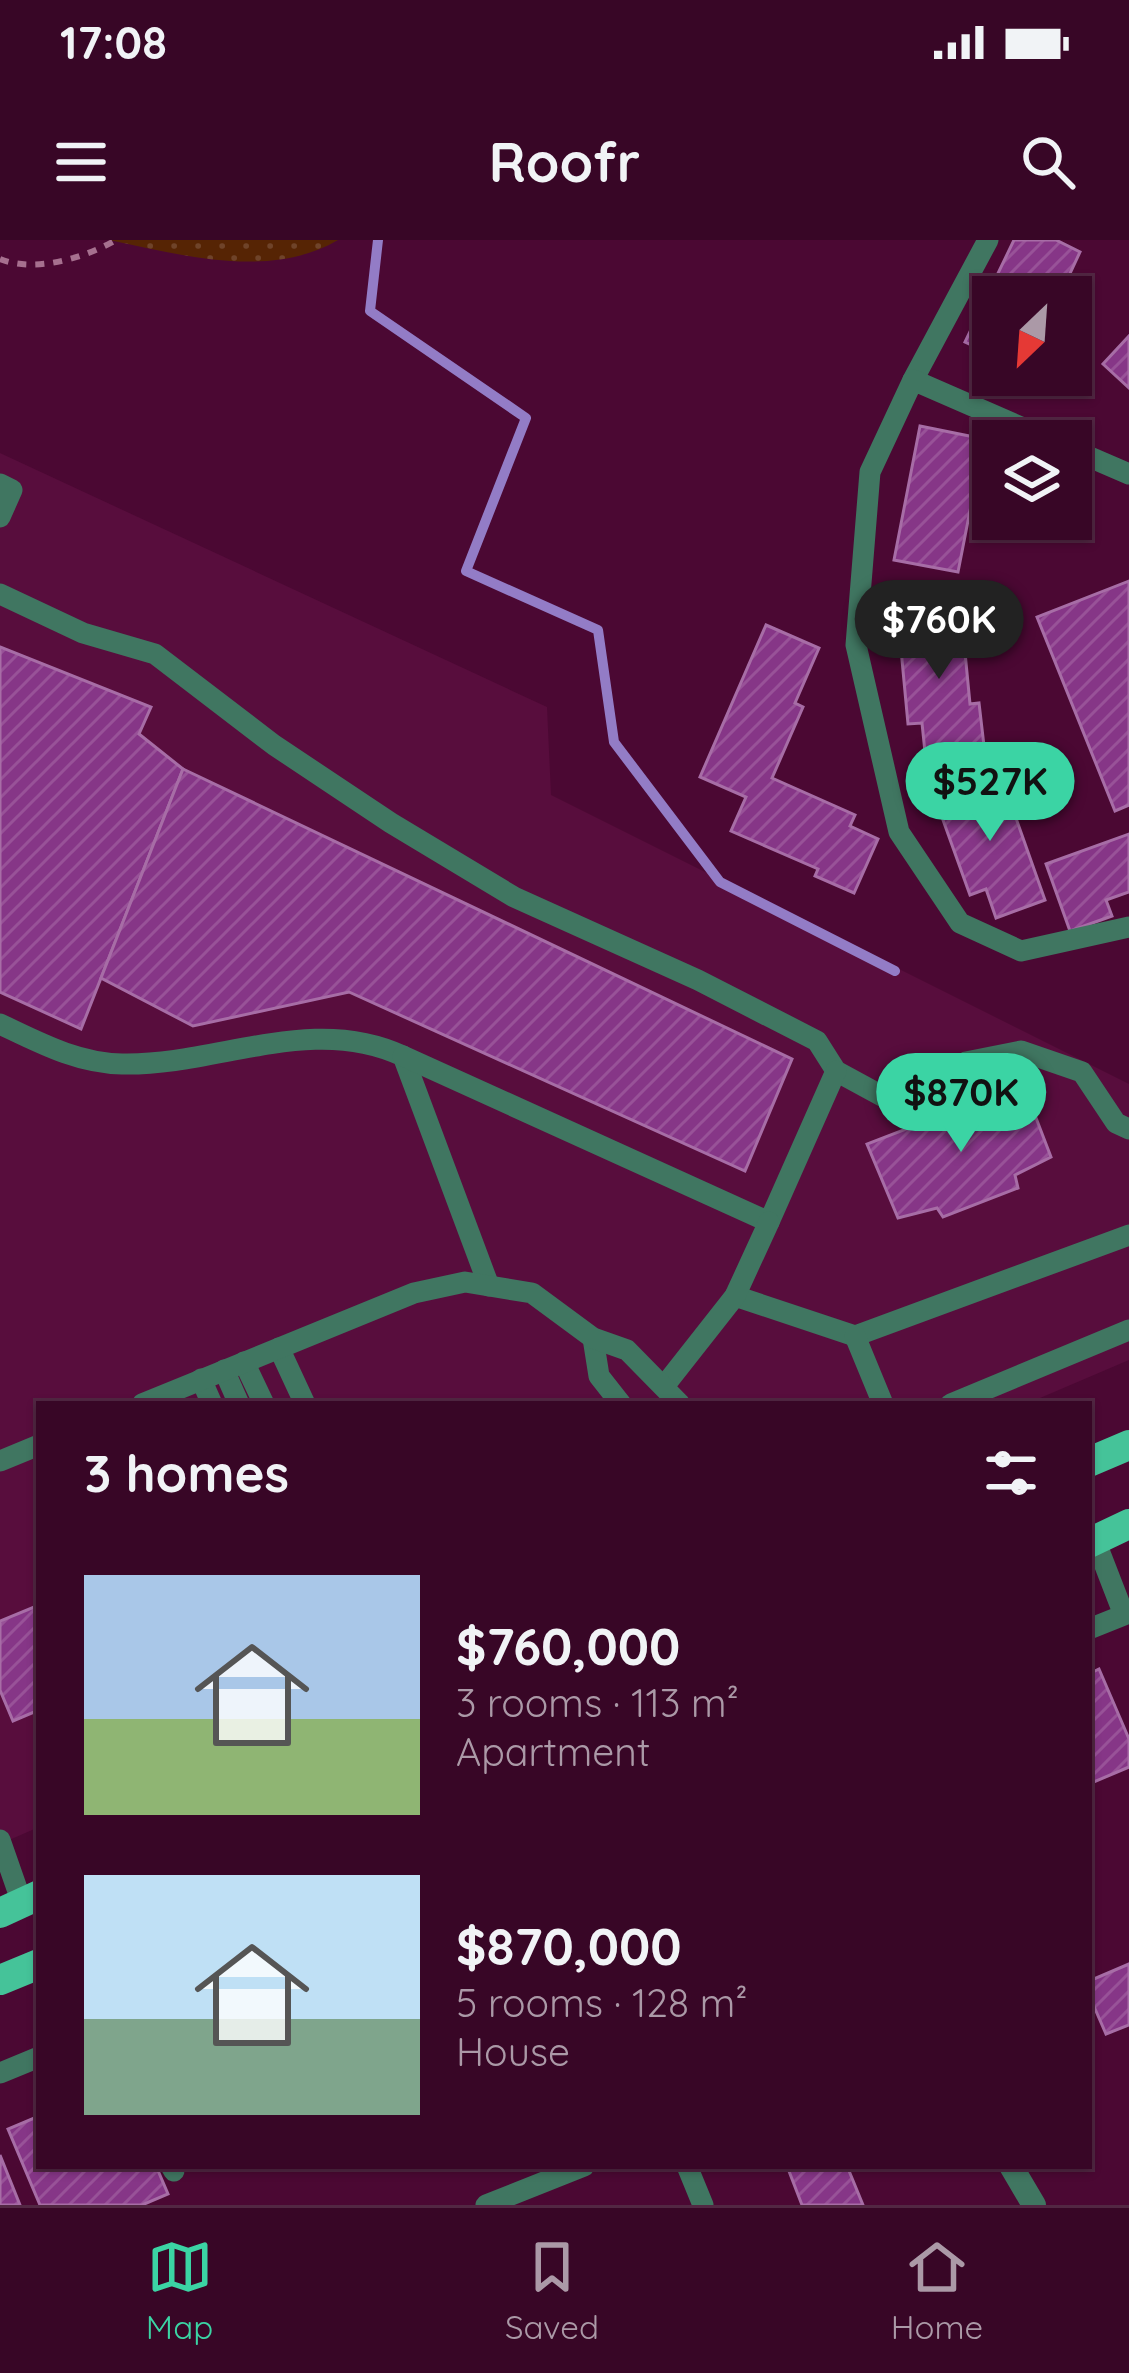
<!DOCTYPE html>
<meta charset="utf-8">
<style>
:root{--surface:#380626;--page:#3f0f2e;--text:#f1f3f6;--muted:#ab99a7;--line:#522743;--accent:#3bd4a4}
body{margin:0;font-family:Quicksand,sans-serif;background:var(--page);color:var(--text);height:100vh;display:flex;flex-direction:column;font-size:45px;white-space:nowrap}
*{box-sizing:border-box;margin:0}
p{font-size:39px;color:var(--muted)}
.icon{flex:none;width:66px;height:66px;fill:none;stroke:currentColor;stroke-width:2;stroke-linecap:round;stroke-linejoin:round}
.map{position:relative;flex:1;overflow:hidden}
.drawer{position:absolute;left:36px;top:1161px;width:1056px;height:768px;display:flex;flex-direction:column;background:var(--surface);border-radius:0px;box-shadow:0 3px 9px #0004,0 0 0 3px var(--line)}
.drawer>*{flex:none}
.needle{width:78px;rotate:205deg}
.controls{position:absolute;left:972px;top:36px;display:grid;gap:24px}
.controls a{display:grid;place-items:center;width:120px;height:120px;border-radius:0px;background:var(--surface);box-shadow:0 3px 9px #0004,0 0 0 3px var(--line);font-size:60px}
.price{position:absolute;translate:-50% -102px;padding:0 27px;border-radius:42px;background:var(--accent);color:#111;font-size:39px;line-height:78px;filter:drop-shadow(0 3px 6px #0008)}
.price::after{content:'';position:absolute;left:50%;top:72px;width:36px;height:27px;margin-left:-18px;background:inherit;clip-path:polygon(0 0,100% 0,50% 100%)}
.price.active{background:#222;color:#fff}
ul{padding:0;list-style:none}
li{display:flex;align-items:center;gap:36px;height:300px;padding:0 48px}
li span{display:grid;place-items:center;flex:none;width:336px;height:240px;border-radius:0px;color:#555}
li>.icon{margin-inline-start:auto}
span .icon{width:144px;height:144px;fill:#fffc;stroke-width:1}
li b{font-size:51px}
h2{display:flex;justify-content:space-between;align-items:center;height:144px;padding:0 48px;font-size:51px}
.status{display:flex;justify-content:space-between;align-items:center;height:84px;padding:0 60px;background:var(--surface);direction:ltr}
.status svg{height:33px;fill:currentColor}
header{display:flex;justify-content:space-between;align-items:center;height:156px;padding:0 48px;background:var(--surface);font-size:54px;font-weight:700}
.dock{display:flex;justify-content:space-around;align-items:center;height:168px;border-top:3px solid var(--line);background:var(--surface);font-size:33px;color:var(--muted)}
.dock a{display:grid;justify-items:center;gap:6px}
.dock .active{color:var(--accent)}
.map>svg:first-child{display:block}
</style>
<div class="status"><b>17:08</b><svg viewBox="0 0 49 12"><path d="M0 12V9h3v3zM5 12V6h3v6zM10 12V3h3v9zM15 12V0h3v12zM26 1h20v11H26zM47 4h2v5h-2z"/></svg></div>
<header><svg class="icon" aria-label="menu" viewBox="0 0 24 24"><path d="M4 6h16M4 12h16M4 18h16"/></svg>Roofr<svg class="icon" aria-label="search" viewBox="0 0 24 24"><circle cx="10" cy="10" r="6"/><path d="M15 15l6 6"/></svg></header>
<div class="map">
<svg width="1129" height="1965" viewBox="0 0 1129 1965">
<defs>
<pattern id="green-dots" width="8" height="8" patternUnits="userSpaceOnUse" patternTransform="scale(3)"><rect width="8" height="8" fill="#562404"/><path d="M2 2h.1M6 6h.1" fill="none" stroke="#6f4329" stroke-width="1.8" stroke-linecap="round"/></pattern>
<pattern id="building-hatch" width="6" height="6" patternUnits="userSpaceOnUse" patternTransform="scale(3)"><rect width="6" height="6" fill="#863687"/><path d="M-1 1l2-2M0 6l6-6M5 7l2-2" fill="none" stroke="#985298"/></pattern>
</defs>
<rect width="100%" height="100%" fill="#4b0833"/>
<polygon fill="#580d3d" points="0,213 547,467 551,555 1129,844 1129,1120 1026,1164 39,1164 39,1587 0,1604"/>
<path fill="url(#green-dots)" d="M109,0H338C270,40 181,15 109,0Z"/>
<g fill="none" stroke-linecap="round" stroke-linejoin="round">
<polyline stroke="#937cc6" stroke-width="10" points="378,0 370,71 526,178 466,331 598,390 614,502 720,642 895,731"/>
</g>
<g fill="url(#building-hatch)" stroke="#a76da6" stroke-width="3">
<polygon points="1014,0 1056,0 1080,12 1059,57 993,57 993,115 965,102"/>
<polygon points="1129,96 1129,148 1103,124"/>
<polygon points="920,186 984,199 958,332 894,320"/>
<polygon points="1129,341 1129,565 1115,571 1037,377"/>
<polygon points="961,371 970,464 979,463 984,506 925,512 922,483 908,484 898,377"/>
<polygon points="766,385 819,408 795,463 803,467 772,538 855,575 850,586 878,599 854,653 815,636 818,629 731,591 746,557 700,537"/>
<polygon points="0,407 151,467 139,494 183,529 81,789 0,752"/>
<polygon points="183,529 792,819 745,931 349,752 193,786 101,738"/>
<polygon points="1000,533 1045,660 996,678 986,649 970,655 934,555"/>
<polygon points="1129,594 1129,652 1106,660 1112,676 1070,691 1046,624"/>
<polygon points="1023,844 1051,917 1015,935 1018,948 943,977 937,968 898,978 867,904"/>
<polygon points="39,1365 39,1470 13,1481 0,1450 0,1381"/>
<polygon points="1099,1429 1129,1499 1129,1527 1089,1544 1089,1434"/>
<polygon points="1129,1724 1129,1785 1106,1794 1089,1755 1089,1741"/>
<polygon points="39,1876 39,1926 156,1926 168,1954 142,1965 40,1965 8,1889"/>
<polygon points="0,1915 20,1965 0,1965"/>
<polygon points="787,1926 847,1926 863,1965 802,1965"/>
</g>
<g fill="none" stroke-linecap="round" stroke-linejoin="round">
<path stroke="#a6708f" stroke-width="6" stroke-dasharray="9 9" stroke-linecap="butt" d="M0,19C34,33 85,18 116,0"/>
<g stroke="#407661" stroke-width="21">
<polyline points="913,140 988,0"/>
<polyline points="1053,201 913,140 870,232 856,405 899,592 960,683 1021,711 1129,687"/>
<polyline points="1071,209 1129,234"/>
<polyline points="0,244 12,250 0,277"/>
<polyline points="0,354 83,393 155,414 274,505 391,583 514,657 698,740 817,801 836,831 882,856 901,855 966,822 1021,811 1082,832 1116,883 1129,889"/>
<path d="M0,784C40,803 77,823 122,824C218,826 311,773 403,816L489,1046"/>
<polyline points="403,816 769,982 836,831"/>
<polyline points="735,1056 855,1096 1129,995"/>
<polyline points="855,1096 883,1164"/>
<polyline points="593,1098 599,1136 621,1164"/>
<polyline points="279,1108 305,1164"/>
<polyline points="244,1122 264,1164"/>
<polyline points="224,1130 239,1164"/>
<polyline points="201,1139 212,1164"/>
<polyline points="665,1145 735,1056 769,982"/>
<polyline points="142,1164 414,1053 465,1042 532,1053 593,1098 627,1110 680,1164"/>
<polyline points="951,1164 1129,1090"/>
<polyline points="0,1221 39,1205"/>
<polyline points="1089,1389 1124,1375 1095,1300"/>
<polyline points="0,1600 22,1663"/>
<polyline points="0,1833 39,1817"/>
<polyline points="171,1926 174,1931"/>
<polyline points="687,1926 703,1965"/>
<polyline points="486,1965 584,1926"/>
</g>
<polyline stroke="#407661" stroke-width="24" points="1011,1926 1034,1965"/>
<g stroke="#45c399" stroke-width="30">
<polyline points="1089,1222 1129,1205"/>
<polyline points="1089,1303 1129,1284"/>
<polyline points="0,1673 39,1655"/>
<polyline points="0,1740 39,1724"/>
</g>
</g>
</svg>
<div class="controls">
<a><svg class="needle" viewBox="-14 -14 28 28"><path d="M0-13l5 13h-10z" fill="#e53935"/><path d="M0 13l5-13h-10z" fill="#ab99a7"/></svg></a>
<a><svg class="icon" aria-label="layers" viewBox="0 0 24 24"><path d="M12 4l9 5-9 5-9-5zM3 14l9 5 9-5"/></svg></a>
</div>
<b class="price active" style="left:939px;top:442px">$760K</b>
<b class="price" style="left:990px;top:604px">$527K</b>
<b class="price" style="left:961px;top:915px">$870K</b>
<section class="drawer">
<h2>3 homes<svg class="icon" aria-label="filters" viewBox="0 0 24 24"><path d="M4 7h16M4 17h16"/><circle cx="9" cy="7" r="2"/><circle cx="15" cy="17" r="2"/></svg></h2>
<ul>
<li><span style="background:linear-gradient(#a9c7e8 60%,#8fb573 0)"><svg class="icon" aria-label="home" viewBox="0 0 24 24"><path d="M3 11l9-7 9 7M6 9v11h12V9"/></svg></span><div><b>$760,000</b><p>3 rooms · 113 m²</p><p>Apartment</p></div></li>
<li><span style="background:linear-gradient(#bfe0f5 60%,#7fa58c 0)"><svg class="icon" aria-label="home" viewBox="0 0 24 24"><path d="M3 11l9-7 9 7M6 9v11h12V9"/></svg></span><div><b>$870,000</b><p>5 rooms · 128 m²</p><p>House</p></div></li>
</ul>
</section>
</div>
<nav class="dock">
<a class="active"><svg class="icon" aria-label="map" viewBox="0 0 24 24"><path d="M3 6l6-2 6 2 6-2v14l-6 2-6-2-6 2zM9 4v14M15 6v14"/></svg>Map</a>
<a><svg class="icon" aria-label="saved" viewBox="0 0 24 24"><path d="M7 4h10v16l-5-4-5 4z"/></svg>Saved</a>
<a><svg class="icon" aria-label="home" viewBox="0 0 24 24"><path d="M3 11l9-7 9 7M6 9v11h12V9"/></svg>Home</a>
</nav>
